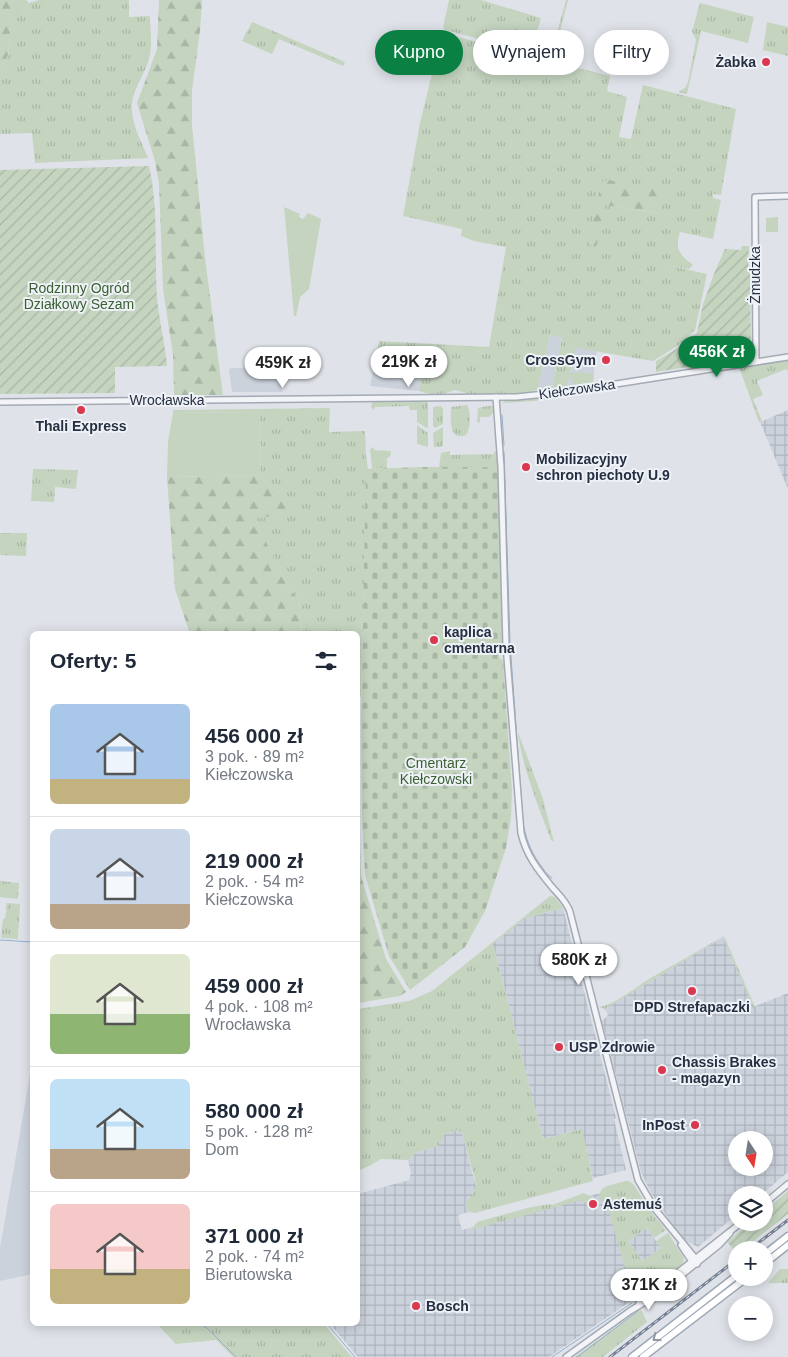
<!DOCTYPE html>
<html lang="pl">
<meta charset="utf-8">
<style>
:root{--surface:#fff;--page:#f6f6f7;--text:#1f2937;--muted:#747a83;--line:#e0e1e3;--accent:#0b8043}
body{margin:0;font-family:Arial,sans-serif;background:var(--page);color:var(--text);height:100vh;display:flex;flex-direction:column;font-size:19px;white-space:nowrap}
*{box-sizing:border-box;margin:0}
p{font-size:16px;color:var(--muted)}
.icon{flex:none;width:28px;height:28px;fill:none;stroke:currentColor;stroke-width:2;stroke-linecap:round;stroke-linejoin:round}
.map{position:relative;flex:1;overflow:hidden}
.side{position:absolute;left:30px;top:631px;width:330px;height:695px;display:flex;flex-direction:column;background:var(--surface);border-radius:8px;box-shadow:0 2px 12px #0003}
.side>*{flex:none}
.hud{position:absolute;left:375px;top:30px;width:338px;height:45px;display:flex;gap:10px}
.needle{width:32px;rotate:168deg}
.buttons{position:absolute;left:728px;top:1131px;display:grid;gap:10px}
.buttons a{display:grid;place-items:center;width:45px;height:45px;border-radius:50%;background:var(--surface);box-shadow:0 2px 12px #0003;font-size:25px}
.price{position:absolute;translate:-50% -42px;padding:0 11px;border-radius:18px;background:#fff;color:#222;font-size:16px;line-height:32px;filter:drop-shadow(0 1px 2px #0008)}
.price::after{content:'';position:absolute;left:50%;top:30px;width:15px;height:11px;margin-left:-8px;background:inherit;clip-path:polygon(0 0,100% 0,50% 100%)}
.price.active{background:var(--accent);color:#fff}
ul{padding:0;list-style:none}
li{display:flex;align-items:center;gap:15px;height:125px;padding:0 20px}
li+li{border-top:1px solid var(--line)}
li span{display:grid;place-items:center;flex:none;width:140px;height:100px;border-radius:8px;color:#555}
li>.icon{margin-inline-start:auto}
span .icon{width:60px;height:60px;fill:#fffc;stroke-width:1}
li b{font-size:21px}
h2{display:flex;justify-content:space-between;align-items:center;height:60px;padding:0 20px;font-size:21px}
.pill{padding:0 18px;border-radius:22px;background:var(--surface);box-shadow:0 2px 12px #0003;font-size:18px;line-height:45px}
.pill.active{background:var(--accent);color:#fff}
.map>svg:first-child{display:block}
</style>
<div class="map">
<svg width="788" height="1357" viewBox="0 0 788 1357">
<defs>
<pattern id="industrial-grid" width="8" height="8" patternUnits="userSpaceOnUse" patternTransform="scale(1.25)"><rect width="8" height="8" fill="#ccd2dc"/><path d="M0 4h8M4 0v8" fill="none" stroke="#afb5be"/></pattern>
<pattern id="grass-tufts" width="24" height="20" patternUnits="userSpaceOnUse" patternTransform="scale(1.25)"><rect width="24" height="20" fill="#c4d4bf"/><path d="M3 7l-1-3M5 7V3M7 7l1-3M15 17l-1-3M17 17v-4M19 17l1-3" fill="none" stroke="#a8b6a5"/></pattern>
<pattern id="forest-firs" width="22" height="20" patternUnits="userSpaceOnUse" patternTransform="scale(1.25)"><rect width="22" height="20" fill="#c4d4bf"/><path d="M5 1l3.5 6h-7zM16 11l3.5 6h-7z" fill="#a8b6a5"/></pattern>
<pattern id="cemetery-stones" width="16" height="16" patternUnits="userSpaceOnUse" patternTransform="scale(1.25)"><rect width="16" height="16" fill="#c4d4bf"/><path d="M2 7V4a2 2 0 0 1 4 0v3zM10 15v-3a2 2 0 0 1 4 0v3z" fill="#a8b6a5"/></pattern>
<pattern id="garden-furrows" width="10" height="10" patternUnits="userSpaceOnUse" patternTransform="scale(1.25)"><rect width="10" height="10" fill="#c4d4bf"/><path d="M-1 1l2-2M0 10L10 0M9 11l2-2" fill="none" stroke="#a8b6a5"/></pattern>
</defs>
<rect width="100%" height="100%" fill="#dfe3e9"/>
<g fill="#ccd2dc">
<polygon points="550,335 562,337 552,388 537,390"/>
<polygon points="575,347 597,351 594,370 594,378 593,382 567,386"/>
<polygon points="375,362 422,367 419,391 370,386"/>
<polygon points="231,368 284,368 286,370 286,374 283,374 282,377 285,378 282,392 232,392 229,370"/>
<polygon points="32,1063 32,1274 0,1281 0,1248"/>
</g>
<g fill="url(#industrial-grid)" fill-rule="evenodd">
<polygon points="788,410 788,489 760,422"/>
<polygon points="563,908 616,1118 614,1119 626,1170 593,1178 581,1129 543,1139 493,944 525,918"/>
<path d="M723,937L753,1007L788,993V1172L761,1195H736V1215L698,1247L686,1241L670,1221L651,1193L641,1172L602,1021L608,1015L605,1009ZM736,1140H764V1168H736Z"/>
<polygon points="457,1130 462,1133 476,1187 465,1205 469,1212 458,1215 462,1230 604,1192 634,1299 549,1357 358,1357 330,1324 358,1324 358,1194 409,1180 411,1173 408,1160 417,1152 438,1146 445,1134"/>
<polygon points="647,1228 661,1248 642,1261 628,1241"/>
</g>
<g fill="url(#grass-tufts)" fill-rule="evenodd">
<path d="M39,0H129V17L150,16C150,31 153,45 149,59C144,76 130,93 132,111C133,127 142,143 148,158L35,163L32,133L0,134V70L8,55L11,26L29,3Z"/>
<polygon points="449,0 481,0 541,18 531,53 446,30 443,28"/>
<polygon points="566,0 568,0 553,59 550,58"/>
<polygon points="700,3 754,17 748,43 701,31 687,94 678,92 685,88 688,82 696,40 692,31"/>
<polygon points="252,22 345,62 343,66 279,39 272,54 242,41"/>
<polygon points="767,22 788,27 788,56 763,50"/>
<path d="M442,33L610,76L607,91L627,97L619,137L631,139L643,85L736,109L721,195L713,194V198L721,200L713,239L680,232C674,249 680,255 693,265L689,269L667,265L707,274L695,330L677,346L653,361L576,348L567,386L552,388L562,338L550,335L537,390L517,395H472L455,390L440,395L429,394L419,391L422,367L376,362L379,341L489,347L506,247L474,241L461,236L462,229L403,216L420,123ZM607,180L656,201L654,213L605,205Z"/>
<polygon points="788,360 788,371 786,369 757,381 763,395 753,399 762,421 759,422 739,367"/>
<polygon points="611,388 611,389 534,401 502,403 508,400 558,396"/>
<polygon points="426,400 428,403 428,427 427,428 417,422 417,410 410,410 409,406 375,407 374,410 371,407 372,403 376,401"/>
<path d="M467,405C471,411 471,428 466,435C448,442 451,418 451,407Z"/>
<polygon points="441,406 443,409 443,424 435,428 433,426 433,407"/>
<polygon points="488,406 493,406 493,413 489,417 480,417 480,423 479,423 477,421 478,408"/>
<polygon points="330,408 329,432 365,431 366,456 368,469 367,469 361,696 358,697 358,634 302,634 299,599 288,588 254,518 282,514 283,495 266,484 261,475 260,412 173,413 173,410"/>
<polygon points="417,425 428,433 428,447 417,444"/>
<polygon points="443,427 443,445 441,447 434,447 433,433"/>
<polygon points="374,447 374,450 391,451 390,457 387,458 387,468 372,469 370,449"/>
<polygon points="450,451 450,455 494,454 494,451 498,454 499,467 439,467 441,453"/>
<polygon points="33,469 78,470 76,489 55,487 54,502 31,501"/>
<polygon points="0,533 27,533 26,556 0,555"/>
<path d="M518,732L543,799L554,842L551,840C538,805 522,768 518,732Z"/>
<polygon points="0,881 19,883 18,899 0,897"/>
<polygon points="550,896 555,897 563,908 525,918 493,944 543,1139 582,1129 593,1181 475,1213 469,1212 465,1205 476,1187 475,1179 462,1133 457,1130 445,1134 438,1146 417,1152 408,1160 381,1159 371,1165 358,1171 358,1009 409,1001 432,991"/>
<polygon points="7,903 20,904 18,939 1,938 3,918 5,919"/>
<path d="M724,936L755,1007L753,1008L723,937L605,1009L599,1007C612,1006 635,988 646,981C672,965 699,951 724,936Z"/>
<path d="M625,1181H629L634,1185L652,1213L666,1230L654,1238L647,1228L628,1241L642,1261L661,1248L656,1241L668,1233L684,1258L682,1265L635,1303L606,1201L600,1202C596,1184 612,1186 625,1181Z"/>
<polygon points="584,1193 591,1197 593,1207 590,1207 583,1201 578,1201 471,1230 477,1222 531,1207 551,1204 552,1205"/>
<polygon points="780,1269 788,1269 788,1283 768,1283"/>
<polygon points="641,1309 647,1322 603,1357 575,1357"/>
<polygon points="157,1324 324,1324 352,1357 233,1357 216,1340 176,1344"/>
</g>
<g fill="url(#forest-firs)">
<polygon points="0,0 26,0 29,3 11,26 8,55 0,70"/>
<polygon points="159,0 202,0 200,31 192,90 192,125 205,258 223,395 174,395 173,355 163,289 159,184 155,161 137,103 157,49"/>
<polygon points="607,180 659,188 654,213 605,205 595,252 590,244 601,182"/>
<polygon points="261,475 266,484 283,495 289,505 282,514 255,519 288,588 299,599 302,634 190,634 175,589 167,477"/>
<polygon points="358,771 361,876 386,959 406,992 400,996 358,1003"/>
</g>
<polygon fill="url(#cemetery-stones)" points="422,467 499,467 503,648 499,652 499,657 503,661 512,791 511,817 506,848 485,911 465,947 410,990 389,956 365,875 362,817 361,721 366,469"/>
<g fill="#c4d4bf">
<polygon points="284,207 300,214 299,217 303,219 308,213 321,219 309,289 300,297 296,316 294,316"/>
<polygon points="778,217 778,232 766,232 766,218"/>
<polygon points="583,372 593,374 593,382 573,385 572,378 569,378 570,373"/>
<polygon points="260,412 261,475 167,477 168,441 173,413"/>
</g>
<g fill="url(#garden-furrows)">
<path d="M149,166C159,209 154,253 157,297C159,320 165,343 167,366L115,367V393L0,394V170Z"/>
<polygon points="742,246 749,246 748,269 750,276 751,357 656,372 656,361 678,348 697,333 703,304 715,271 725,249 741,250"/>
<polygon points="788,1191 788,1214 742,1250 736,1250 736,1252 727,1242 750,1223 764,1222 764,1211"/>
</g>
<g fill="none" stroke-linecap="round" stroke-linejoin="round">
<g stroke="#96b0cd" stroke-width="1">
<polyline points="502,415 504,445"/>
<path d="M504,452L510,643L523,823C527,845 535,860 549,876L552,878"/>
<polyline points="0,940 32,942"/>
<polyline points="200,1324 207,1328 236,1357"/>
<polyline points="327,1324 355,1357"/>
<polyline points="552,1357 632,1303"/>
<polyline points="577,1357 638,1311"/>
</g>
<g stroke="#a4aab4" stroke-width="8">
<g id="minor">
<polyline points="756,362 755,197 788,196"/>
<path d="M496,397L501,467L506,645L521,833C526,855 538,870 552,887C559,895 567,902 570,912L638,1180L655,1209L696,1259L697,1264"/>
<polyline points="0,402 516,397 565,392 788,357"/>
<polyline points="764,1204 788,1184"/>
<polyline points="681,1245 693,1263"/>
<polyline points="639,1303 742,1222"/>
<polyline points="566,1357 630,1311 658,1294 719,1245 730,1233"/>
</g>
</g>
<g stroke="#9da7b6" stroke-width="9">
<g id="major">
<polyline points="764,1255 788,1236"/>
<polyline points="764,1264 788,1245"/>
<polyline points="632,1357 736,1276"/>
<polyline points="643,1357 746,1278"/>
</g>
</g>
<use href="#minor" stroke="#f2f4f7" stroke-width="5"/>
<use href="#major" stroke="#fff" stroke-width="6"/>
<g stroke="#778294" stroke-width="3">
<g id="rail">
<polyline points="749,1250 788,1220"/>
<polyline points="610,1357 736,1260"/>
</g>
</g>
<use href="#rail" stroke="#eef2f7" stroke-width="1" stroke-dasharray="4" stroke-linecap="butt"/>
</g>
<defs><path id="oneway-chevron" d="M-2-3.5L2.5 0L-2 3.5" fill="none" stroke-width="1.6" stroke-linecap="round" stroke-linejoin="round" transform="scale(1.25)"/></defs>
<use stroke="#9298a0" href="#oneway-chevron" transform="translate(656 1338) rotate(142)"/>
<g fill="#db374e" stroke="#eef2f7" stroke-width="2">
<circle cx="766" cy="62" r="5"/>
<circle cx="606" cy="360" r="5"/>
<circle cx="81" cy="410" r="5"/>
<circle cx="526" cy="467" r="5"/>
<circle cx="434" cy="640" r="5"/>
<circle cx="692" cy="991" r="5"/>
<circle cx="559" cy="1047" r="5"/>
<circle cx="662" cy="1070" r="5"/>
<circle cx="695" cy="1125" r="5"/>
<circle cx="593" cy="1204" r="5"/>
<circle cx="416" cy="1306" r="5"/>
</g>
<g text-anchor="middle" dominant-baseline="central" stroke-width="4" stroke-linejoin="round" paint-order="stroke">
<g font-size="14" font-weight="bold" fill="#263042" stroke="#eef2f7" text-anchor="start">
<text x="756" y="62" text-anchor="end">Żabka</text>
<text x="596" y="360" text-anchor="end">CrossGym</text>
<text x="81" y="426" text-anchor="middle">Thali Express</text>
<text x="536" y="459">Mobilizacyjny<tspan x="536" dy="16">schron piechoty U.9</tspan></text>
<text x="444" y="632">kaplica<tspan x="444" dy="16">cmentarna</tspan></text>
<text x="692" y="1007" text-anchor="middle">DPD Strefapaczki</text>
<text x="569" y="1047">USP Zdrowie</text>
<text x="672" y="1062">Chassis Brakes<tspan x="672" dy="16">- magazyn</tspan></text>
<text x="685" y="1125" text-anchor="end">InPost</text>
<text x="603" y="1204">Astemuś</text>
<text x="426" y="1306">Bosch</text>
</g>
<g font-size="14" fill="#263042" stroke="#eef2f7">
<text transform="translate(755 275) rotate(-90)">Żmudzka</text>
<text transform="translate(577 389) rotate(-8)">Kiełczowska</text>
<text x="167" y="400">Wrocławska</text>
</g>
<g font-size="14" fill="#3a5f32" stroke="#eef2f7">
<text x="79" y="288">Rodzinny Ogród<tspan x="79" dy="16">Działkowy Sezam</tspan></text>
<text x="436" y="763">Cmentarz<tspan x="436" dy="16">Kiełczowski</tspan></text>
</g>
</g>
</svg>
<div class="buttons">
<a><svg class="needle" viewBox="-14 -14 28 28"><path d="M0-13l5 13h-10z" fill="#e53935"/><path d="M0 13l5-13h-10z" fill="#747a83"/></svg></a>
<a><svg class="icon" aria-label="layers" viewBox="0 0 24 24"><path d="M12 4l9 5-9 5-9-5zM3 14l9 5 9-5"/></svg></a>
<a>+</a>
<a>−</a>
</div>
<b class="price active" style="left:717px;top:378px">456K zł</b>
<b class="price" style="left:409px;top:388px">219K zł</b>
<b class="price" style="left:283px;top:389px">459K zł</b>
<b class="price" style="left:579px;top:986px">580K zł</b>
<b class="price" style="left:649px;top:1311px">371K zł</b>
<div class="hud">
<a class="pill active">Kupno</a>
<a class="pill">Wynajem</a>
<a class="pill">Filtry</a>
</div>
<section class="side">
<h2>Oferty: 5<svg class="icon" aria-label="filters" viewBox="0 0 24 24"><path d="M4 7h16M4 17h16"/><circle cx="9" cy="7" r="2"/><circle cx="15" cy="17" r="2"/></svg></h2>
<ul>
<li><span style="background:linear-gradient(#a9c7e8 75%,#c2b280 0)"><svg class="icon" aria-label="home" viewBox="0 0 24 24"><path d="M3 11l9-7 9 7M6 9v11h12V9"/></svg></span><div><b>456 000 zł</b><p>3 pok. · 89 m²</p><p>Kiełczowska</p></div></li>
<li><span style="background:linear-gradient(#c9d6e8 75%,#b9a48a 0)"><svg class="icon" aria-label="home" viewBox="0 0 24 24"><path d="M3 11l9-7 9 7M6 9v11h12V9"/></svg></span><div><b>219 000 zł</b><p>2 pok. · 54 m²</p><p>Kiełczowska</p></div></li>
<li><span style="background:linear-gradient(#dfe7d0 60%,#8fb573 0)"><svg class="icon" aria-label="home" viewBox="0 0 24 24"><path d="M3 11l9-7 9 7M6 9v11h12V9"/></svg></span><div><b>459 000 zł</b><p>4 pok. · 108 m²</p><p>Wrocławska</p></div></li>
<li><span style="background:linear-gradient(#bfe0f5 70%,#b9a48a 0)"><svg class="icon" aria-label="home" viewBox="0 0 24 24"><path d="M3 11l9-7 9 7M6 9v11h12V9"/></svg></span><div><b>580 000 zł</b><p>5 pok. · 128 m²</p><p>Dom</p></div></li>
<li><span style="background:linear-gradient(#f6c9c9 65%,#c2b280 0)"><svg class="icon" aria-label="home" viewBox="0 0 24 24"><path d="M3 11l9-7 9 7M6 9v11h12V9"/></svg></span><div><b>371 000 zł</b><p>2 pok. · 74 m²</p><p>Bierutowska</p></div></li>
</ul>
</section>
</div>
